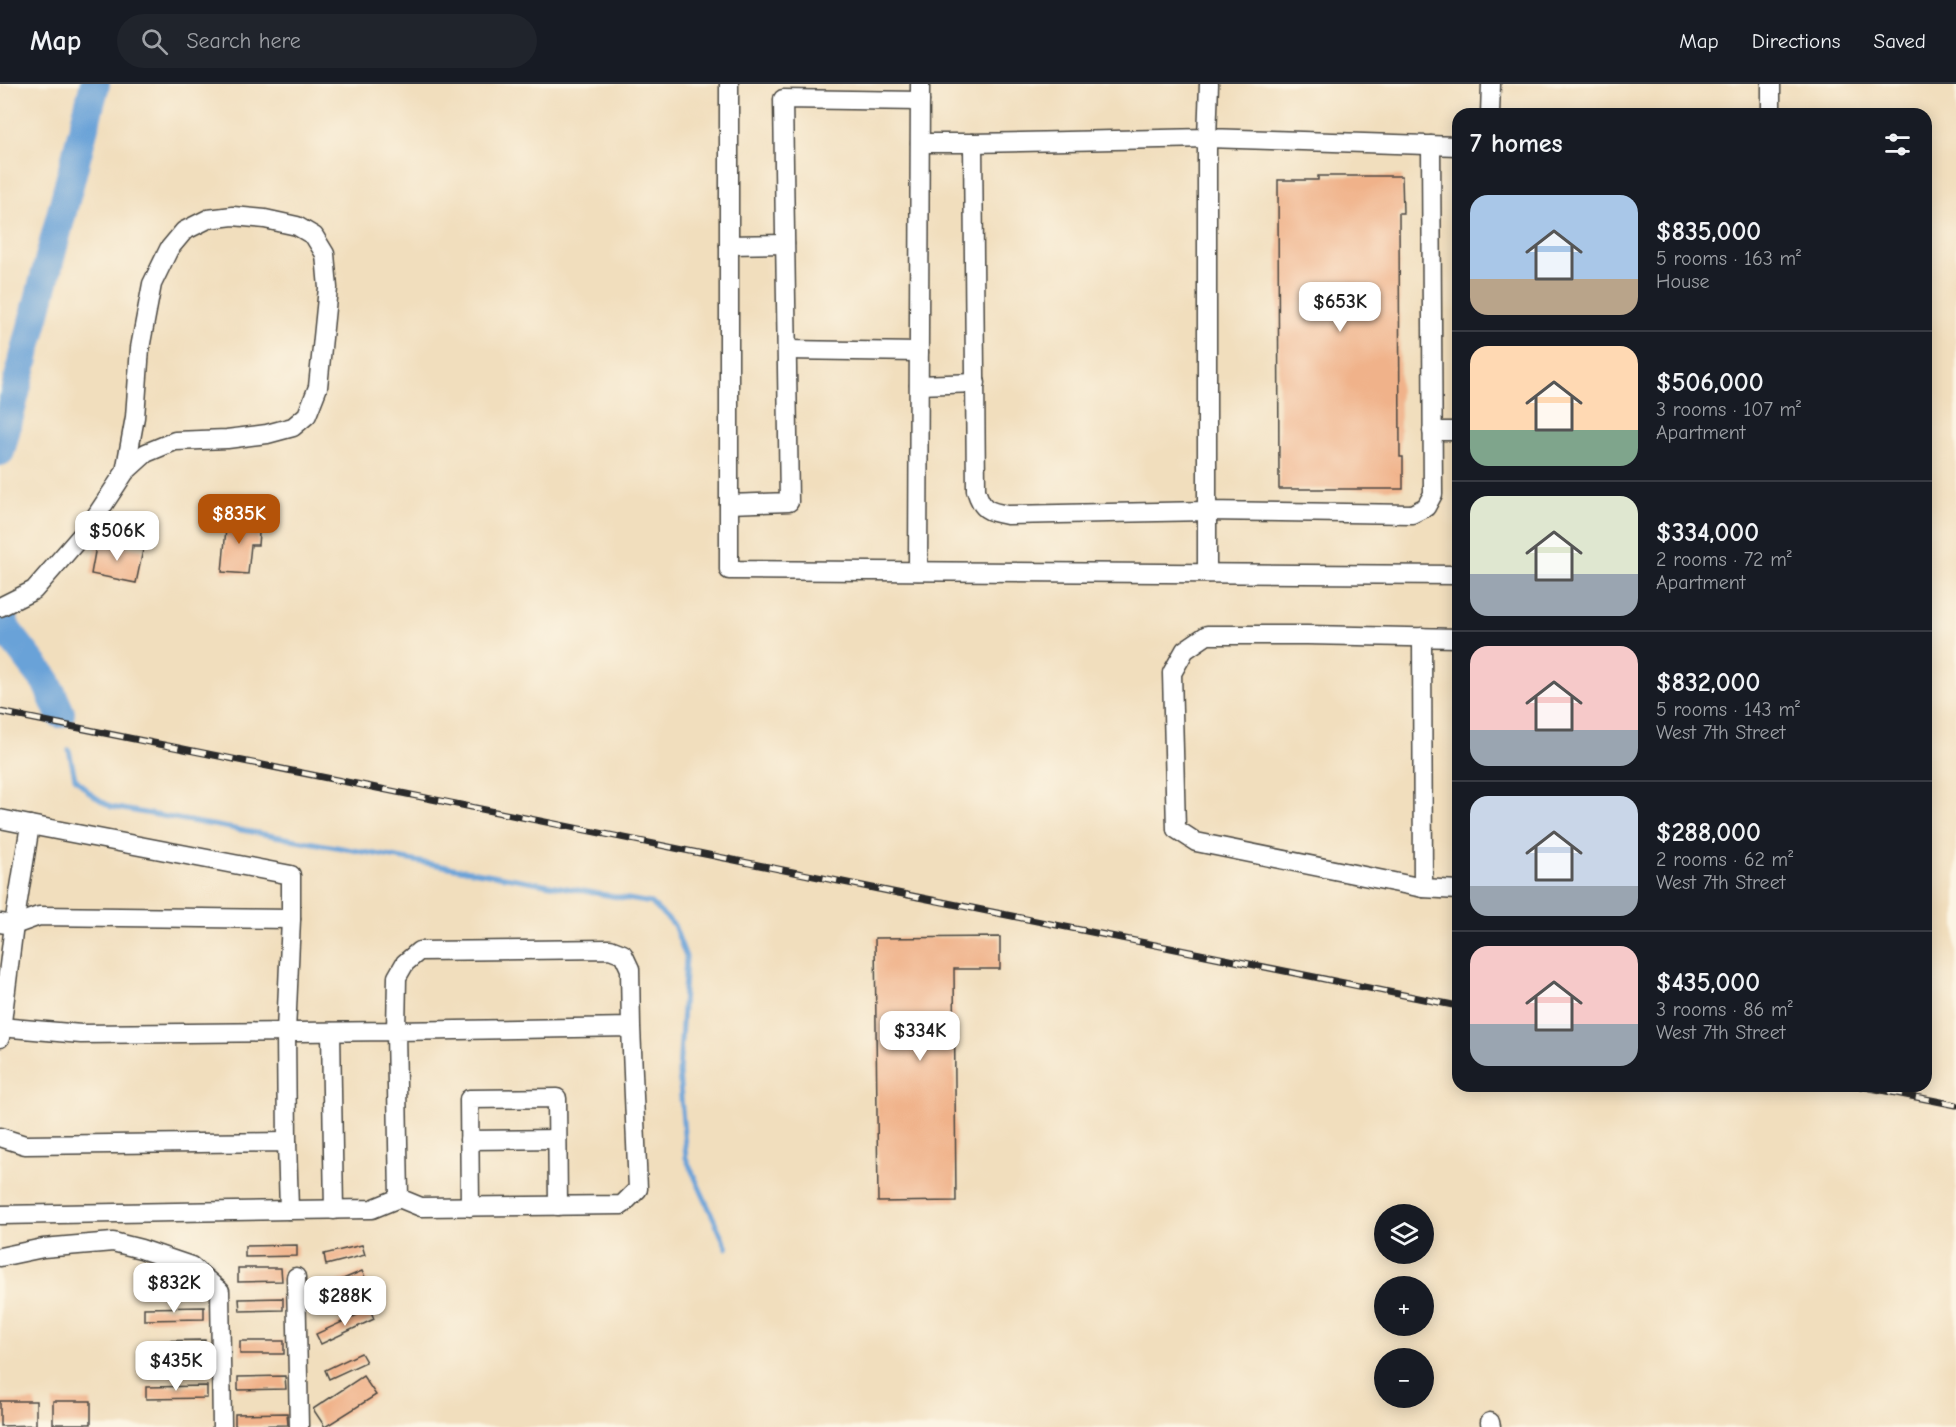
<!DOCTYPE html>
<meta charset="utf-8">
<style>
:root{--surface:#171b24;--page:#20242c;--text:#f1f3f6;--muted:#9ea1a6;--line:#363941;--accent:#b45309}
body{margin:0;font-family:"Comic Neue",sans-serif;background:var(--page);color:var(--text);height:100vh;display:flex;flex-direction:column;font-size:22px;white-space:nowrap}
*{box-sizing:border-box;margin:0}
p{font-size:20px;color:var(--muted)}
.icon{flex:none;width:33px;height:33px;fill:none;stroke:currentColor;stroke-width:2;stroke-linecap:round;stroke-linejoin:round}
.map{position:relative;flex:1;overflow:hidden}
.side{position:absolute;left:1452px;top:24px;width:480px;height:984px;display:flex;flex-direction:column;background:var(--surface);border-radius:18px;box-shadow:0 3px 15px #0003}
.side>*{flex:none}
.controls{position:absolute;left:1374px;top:1120px;display:grid;gap:12px}
.controls a{display:grid;place-items:center;width:60px;height:60px;border-radius:50%;background:var(--surface);box-shadow:0 3px 15px #0003;font-size:30px}
.price{position:absolute;translate:-50% -51px;padding:0 14px;border-radius:12px;background:#fff;color:#222;font-size:20px;line-height:39px;filter:drop-shadow(0 2px 3px #0008)}
.price::after{content:'';position:absolute;left:50%;top:36px;width:18px;height:14px;margin-left:-9px;background:inherit;clip-path:polygon(0 0,100% 0,50% 100%)}
.price.on{background:var(--accent);color:#fff}
ul{padding:0;list-style:none}
li{display:flex;align-items:center;gap:18px;height:150px;padding:0 18px}
li+li{border-top:2px solid var(--line)}
li span{display:grid;place-items:center;flex:none;width:168px;height:120px;border-radius:18px;color:#555}
li>.icon{margin-inline-start:auto}
span .icon{width:72px;height:72px;fill:#fffc;stroke-width:1}
li b{font-size:26px}
h2{display:flex;justify-content:space-between;align-items:center;height:72px;padding:0 18px;font-size:26px}
header{display:flex;align-items:center;gap:36px;box-sizing:border-box;height:84px;padding:0 30px;background:var(--surface);border-bottom:2px solid var(--line)}
header strong{font-size:28px}
nav{display:flex;gap:33px;margin-inline-start:auto;font-size:21px}
.search{width:420px;height:54px;background:var(--page);display:flex;align-items:center;gap:15px;box-sizing:border-box;padding:0 21px;border-radius:33px;color:var(--muted);font-size:22px}
.map>svg:first-child{display:block}
</style>
<header>
<strong>Map</strong>
<div class="search"><svg class="icon" aria-label="search" viewBox="0 0 24 24"><circle cx="10" cy="10" r="6"/><path d="M15 15l6 6"/></svg>Search here</div>
<nav><a>Map</a><a>Directions</a><a>Saved</a></nav>
</header>
<div class="map">
<svg width="1956" height="1343" viewBox="0 0 1956 1343">
<rect width="100%" height="100%" fill="#fcf5e5"/>
<filter id="ink" filterUnits="userSpaceOnUse"><feTurbulence type="fractalNoise" baseFrequency=".0167" numOctaves="2"/><feDisplacementMap in="SourceGraphic" scale="12" xChannelSelector="R" yChannelSelector="G"/><feConvolveMatrix kernelMatrix="1 2 1 2 8 2 1 2 1" color-interpolation-filters="sRGB"/></filter>
<filter id="wash" filterUnits="userSpaceOnUse"><feTurbulence type="fractalNoise" baseFrequency=".008" numOctaves="4" result="noise"/><feDisplacementMap in="SourceGraphic" scale="24" xChannelSelector="R" yChannelSelector="G"/><feGaussianBlur stdDeviation="1.35" result="paint"/><feColorMatrix in="noise" values="0 0 0 0 0 0 0 0 0 0 0 0 0 0 0 0 0 1.4 0 .05"/><feComposite in="paint" operator="in"/></filter>
<g filter="url(#wash)">
<rect width="100%" height="100%" fill="#f1debd"/>
<g fill="none" stroke-linecap="round" stroke-linejoin="round">
<polyline stroke="#69a2d8" stroke-width="5" points="69,666 75,694 91,710 111,723 651,819 674,841 686,873 679,989 686,1074 727,1164"/>
<g stroke="#69a2d8" stroke-width="30">
<polyline points="0,367 95,0"/>
<polyline points="3,537 7,547 46,597 60,629"/>
</g>
</g>
<g id="blocks">
<g fill="#f0b28a">
<polygon points="1318,92 1402,92 1403,129 1399,129 1400,373 1403,373 1403,405 1279,405 1278,96 1318,96"/>
<polygon points="227,434 260,437 258,461 251,461 248,490 222,488"/>
<polygon points="97,457 143,466 136,499 91,490"/>
<polygon points="1000,853 1000,885 954,885 956,1117 878,1118 875,854"/>
<polygon points="297,1161 297,1172 245,1173 245,1162"/>
<polygon points="362,1161 365,1171 326,1181 324,1170"/>
<polygon points="238,1184 281,1184 282,1197 238,1198"/>
<polygon points="362,1187 370,1204 330,1222 322,1204"/>
<polygon points="283,1214 283,1226 240,1227 239,1215"/>
<polygon points="204,1223 204,1235 144,1236 144,1224"/>
<polygon points="370,1225 374,1235 321,1260 316,1250"/>
<polygon points="205,1256 205,1271 145,1272 145,1257"/>
<rect x="240" y="1257" width="44" height="13"/>
<polygon points="361,1269 366,1278 329,1295 325,1286"/>
<polygon points="285,1292 286,1305 238,1306 238,1293"/>
<polygon points="363,1292 376,1311 325,1343 313,1325"/>
<polygon points="207,1302 207,1314 146,1315 146,1303"/>
<polygon points="0,1317 36,1317 36,1341 0,1342"/>
<rect x="53" y="1317" width="38" height="23"/>
<polygon points="287,1329 288,1341 235,1342 235,1330"/>
</g>
</g>
</g>
<g filter="url(#ink)">
<use href="#blocks" fill-opacity="0" stroke="#494641" stroke-width="1.5"/>
<g fill="none" stroke-linecap="round" stroke-linejoin="round">
<g stroke="#494641" stroke-width="21">
<g id="minor">
<polyline points="729,0 729,486 1458,491"/>
<polyline points="1209,0 1207,54 1458,62"/>
<polyline points="1490,30 1491,0"/>
<polyline points="1771,30 1771,0"/>
<path d="M920,59H973L976,406C982,426 987,427 1007,431L1207,427V489"/>
<polyline points="973,59 1207,54 1207,427 1412,430 1426,423 1433,410 1431,61"/>
<polyline points="729,161 785,160"/>
<polyline points="787,266 919,268"/>
<polyline points="919,301 976,299"/>
<polyline points="1432,347 1458,347"/>
<polyline points="729,420 789,418 783,15 920,17"/>
<polyline points="918,487 920,0"/>
<polyline points="0,523 34,506 88,444 125,388 146,369 175,357 227,355 267,350 293,343 307,331 318,303 328,204 325,170 314,152 297,142 265,135 233,132 208,135 184,147 169,165 152,200 140,264 135,333 125,388"/>
<polyline points="1422,553 1423,804"/>
<polyline points="1458,554 1307,551 1207,551 1185,566 1172,589 1176,745 1196,758 1423,804 1458,806"/>
<polyline points="0,735 30,741 14,841 0,954"/>
<polyline points="0,839 14,841 39,832 291,835 291,791 30,741"/>
<polyline points="0,943 81,950 396,947 399,1114 421,1123 622,1121 638,1105 631,943 396,947 397,893 405,879 419,867 610,865 623,870 630,885 631,943"/>
<polyline points="331,948 334,1126"/>
<polyline points="0,1053 25,1061 287,1058 289,1126 0,1131"/>
<polyline points="469,1056 557,1055"/>
<polyline points="287,1058 286,948 291,835"/>
<polyline points="470,1123 469,1015 557,1014 558,1122"/>
<polyline points="289,1126 372,1125 399,1114"/>
<polyline points="0,1173 43,1164 113,1158 141,1165 191,1182 220,1207 222,1343"/>
<polyline points="296,1193 299,1343"/>
<polyline points="1490,1338 1491,1343"/>
</g>
</g>
<use href="#minor" stroke="#fff" stroke-width="18"/>
<g stroke="#2b2b2b" stroke-width="7">
<g id="rail">
<polyline points="0,628 1458,922"/>
<polyline points="1861,1002 1956,1021"/>
</g>
</g>
<use href="#rail" stroke="#fcf5e5" stroke-width="4.5" stroke-dasharray="14" stroke-linecap="butt"/>
</g>
</g>
</svg>
<div class="controls">
<a><svg class="icon" aria-label="layers" viewBox="0 0 24 24"><path d="M12 4l9 5-9 5-9-5zM3 14l9 5 9-5"/></svg></a>
<a>+</a>
<a>−</a>
</div>
<b class="price" style="left:1340px;top:249px">$653K</b>
<b class="price on" style="left:239px;top:461px">$835K</b>
<b class="price" style="left:117px;top:478px">$506K</b>
<b class="price" style="left:920px;top:978px">$334K</b>
<b class="price" style="left:174px;top:1230px">$832K</b>
<b class="price" style="left:345px;top:1243px">$288K</b>
<b class="price" style="left:176px;top:1308px">$435K</b>
<section class="side">
<h2>7 homes<svg class="icon" aria-label="filters" viewBox="0 0 24 24"><path d="M4 7h16M4 17h16"/><circle cx="9" cy="7" r="2"/><circle cx="15" cy="17" r="2"/></svg></h2>
<ul>
<li><span style="background:linear-gradient(#a9c7e8 70%,#b9a48a 0)"><svg class="icon" aria-label="home" viewBox="0 0 24 24"><path d="M3 11l9-7 9 7M6 9v11h12V9"/></svg></span><div><b>$835,000</b><p>5 rooms · 163 m²</p><p>House</p></div></li>
<li><span style="background:linear-gradient(#ffd9b3 70%,#7fa58c 0)"><svg class="icon" aria-label="home" viewBox="0 0 24 24"><path d="M3 11l9-7 9 7M6 9v11h12V9"/></svg></span><div><b>$506,000</b><p>3 rooms · 107 m²</p><p>Apartment</p></div></li>
<li><span style="background:linear-gradient(#dfe7d0 65%,#9aa5b1 0)"><svg class="icon" aria-label="home" viewBox="0 0 24 24"><path d="M3 11l9-7 9 7M6 9v11h12V9"/></svg></span><div><b>$334,000</b><p>2 rooms · 72 m²</p><p>Apartment</p></div></li>
<li><span style="background:linear-gradient(#f6c9c9 70%,#9aa5b1 0)"><svg class="icon" aria-label="home" viewBox="0 0 24 24"><path d="M3 11l9-7 9 7M6 9v11h12V9"/></svg></span><div><b>$832,000</b><p>5 rooms · 143 m²</p><p>West 7th Street</p></div></li>
<li><span style="background:linear-gradient(#c9d6e8 75%,#9aa5b1 0)"><svg class="icon" aria-label="home" viewBox="0 0 24 24"><path d="M3 11l9-7 9 7M6 9v11h12V9"/></svg></span><div><b>$288,000</b><p>2 rooms · 62 m²</p><p>West 7th Street</p></div></li>
<li><span style="background:linear-gradient(#f6c9c9 65%,#9aa5b1 0)"><svg class="icon" aria-label="home" viewBox="0 0 24 24"><path d="M3 11l9-7 9 7M6 9v11h12V9"/></svg></span><div><b>$435,000</b><p>3 rooms · 86 m²</p><p>West 7th Street</p></div></li>
</ul>
</section>
</div>
